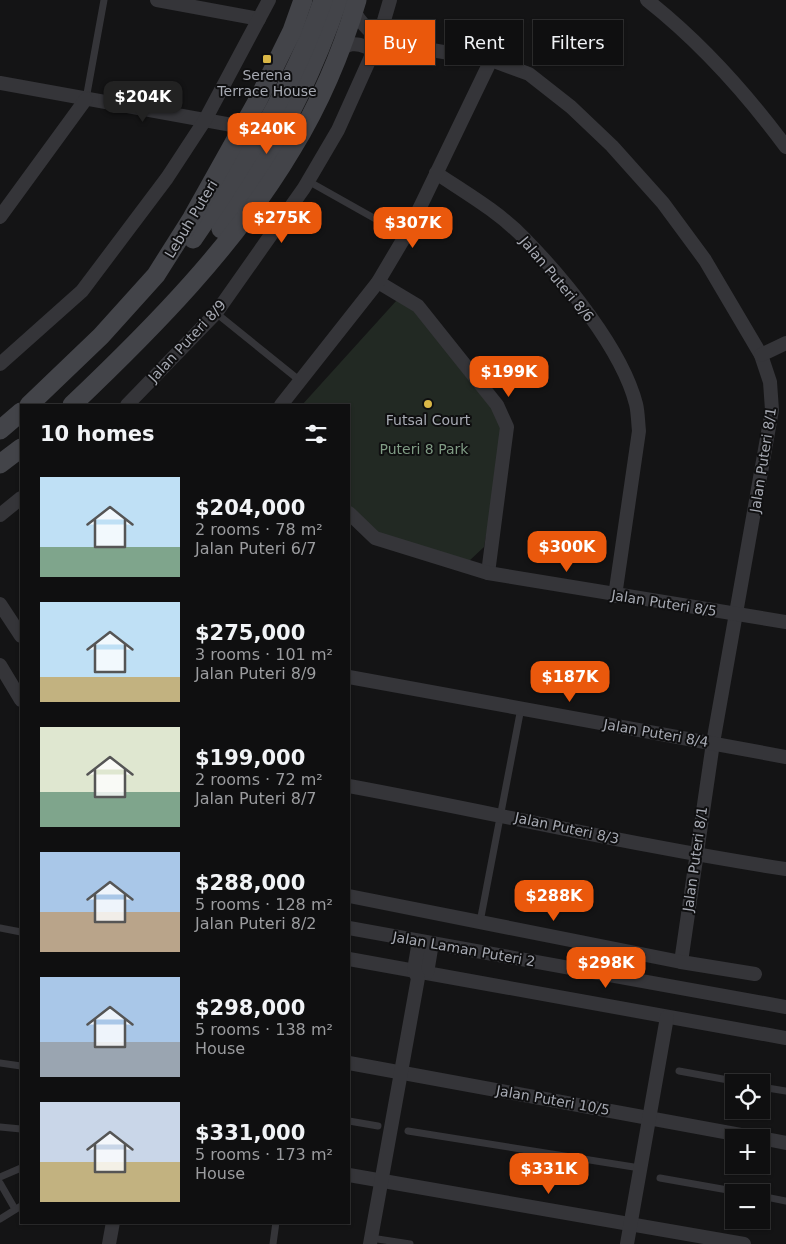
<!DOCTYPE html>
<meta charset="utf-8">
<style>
:root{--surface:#0f0f10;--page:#1d1d1e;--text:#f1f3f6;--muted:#9b9c9f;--line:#2f2f30;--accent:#ea580c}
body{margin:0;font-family:"DejaVu Sans",sans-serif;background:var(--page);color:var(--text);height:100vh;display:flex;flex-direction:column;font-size:19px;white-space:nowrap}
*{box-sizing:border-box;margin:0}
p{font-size:16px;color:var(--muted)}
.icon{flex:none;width:28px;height:28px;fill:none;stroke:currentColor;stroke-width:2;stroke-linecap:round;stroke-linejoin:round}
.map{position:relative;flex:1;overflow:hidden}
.side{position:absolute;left:20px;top:404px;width:330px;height:820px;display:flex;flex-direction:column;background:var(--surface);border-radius:0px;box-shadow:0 1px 4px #0004,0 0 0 1px var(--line)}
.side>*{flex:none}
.top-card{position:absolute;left:365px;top:20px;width:345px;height:45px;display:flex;gap:10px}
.fabs{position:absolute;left:725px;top:1074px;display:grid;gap:10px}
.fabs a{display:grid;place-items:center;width:45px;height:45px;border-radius:0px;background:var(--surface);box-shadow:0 1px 4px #0004,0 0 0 1px var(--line);font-size:25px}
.price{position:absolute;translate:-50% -42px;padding:0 11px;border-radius:10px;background:var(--accent);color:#fff;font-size:16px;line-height:32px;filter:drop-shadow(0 1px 2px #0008)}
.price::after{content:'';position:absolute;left:50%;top:30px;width:15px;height:11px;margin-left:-8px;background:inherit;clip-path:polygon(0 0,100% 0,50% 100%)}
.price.selected{background:#222;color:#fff}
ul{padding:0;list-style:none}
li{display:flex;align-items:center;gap:15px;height:125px;padding:0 20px}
li span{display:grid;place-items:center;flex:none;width:140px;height:100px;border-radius:0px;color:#555}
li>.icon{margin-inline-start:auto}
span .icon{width:60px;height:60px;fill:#fffc;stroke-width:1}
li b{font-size:21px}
h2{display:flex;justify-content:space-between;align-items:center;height:60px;padding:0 20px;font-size:21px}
.pill{padding:0 18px;border-radius:0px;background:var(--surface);box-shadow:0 1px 4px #0004,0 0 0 1px var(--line);font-size:18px;line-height:45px}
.pill.selected{background:var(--accent);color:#fff}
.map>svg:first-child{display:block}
</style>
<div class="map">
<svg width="786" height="1244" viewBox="0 0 786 1244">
<rect width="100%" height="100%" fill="#141415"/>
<polygon fill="#222923" points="397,300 410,305 501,420 503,442 484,547 469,561 378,534 349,505 349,405 302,405"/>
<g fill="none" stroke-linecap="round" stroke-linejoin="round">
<g stroke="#353539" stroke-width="7">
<polyline points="86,99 104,0"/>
<polyline points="308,181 404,235"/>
<polyline points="216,313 299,380"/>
<polyline points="480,922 521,708"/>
<polyline points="0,928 21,932"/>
<polyline points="0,1063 21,1066"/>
<polyline points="679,1071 739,1082"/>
<polyline points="761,1087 786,1091"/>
<polyline points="349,1121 378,1126"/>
<polyline points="0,1127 21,1129"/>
<polyline points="408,1131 640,1168"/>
<polyline points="0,1177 21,1168"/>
<polyline points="660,1178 739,1192"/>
<polyline points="0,1183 15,1209"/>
<polyline points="761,1196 786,1201"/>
<polyline points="0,1219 21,1206"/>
<polyline points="371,1238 410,1244"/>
<polyline points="273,1244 276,1222"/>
</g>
<g stroke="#353539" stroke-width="14">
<polyline points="157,0 259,19"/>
<path d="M647,0C699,41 746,93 786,147"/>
<path d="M354,10C359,24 371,29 378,41"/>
<path d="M339,50C348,44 355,42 366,47L378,41L491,60L529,74L571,107L612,146L663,203L705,260L761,355L770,382L772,410L713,743L681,962"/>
<polyline points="0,83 243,127"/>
<path d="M436,173C466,193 499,212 524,238C564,279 622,349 636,404C638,412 638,422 639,431L615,596"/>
<polyline points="0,217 86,99"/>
<polyline points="378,282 418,306 497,405 507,427 488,573"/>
<polyline points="761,355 786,343"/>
<polyline points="0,364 82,291 167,178 205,120 269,0"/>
<polyline points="127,405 216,313 304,188 338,130 378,41 390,0"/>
<polyline points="281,405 378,282 410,228 491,60"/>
<polyline points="349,513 375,538 488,573 786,622"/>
<polyline points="0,515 21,498"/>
<polyline points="0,604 21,636"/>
<polyline points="0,665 21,700"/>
<polyline points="349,677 786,757"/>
<path d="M349,786C495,813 639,847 786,869"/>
<polyline points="349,896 681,962 755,974"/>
<polyline points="349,928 786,1007"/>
<polyline points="349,959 786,1038"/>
<polyline points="427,973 432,943"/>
<polyline points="349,1063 757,1138"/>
<polyline points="761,1138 786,1143"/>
<polyline points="349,1175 744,1244"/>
<polyline points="109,1244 113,1222"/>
<polyline points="370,1244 418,978 414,970 419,941"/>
<polyline points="627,1244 667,1017"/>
</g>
<g stroke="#434449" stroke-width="19">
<path d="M221,229C270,158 310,83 338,0"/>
<path d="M193,239C244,165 294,86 323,0"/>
<polyline points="29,405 101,336 156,275 192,218 258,100 292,31 303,0"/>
<path d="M72,405C153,328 235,245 292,149C320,103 342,51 357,0"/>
<polyline points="0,430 21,412"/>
<polyline points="0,464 21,448"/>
</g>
</g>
<g fill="#dab746" stroke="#0f0f10" stroke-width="2">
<rect x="262" y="54" width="10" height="10" rx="2.5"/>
<circle cx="428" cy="404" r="5"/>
</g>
<g text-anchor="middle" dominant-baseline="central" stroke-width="4" stroke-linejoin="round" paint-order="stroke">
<g font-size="14" fill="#a7aab3" stroke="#0f0f10">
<text x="267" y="75">Serena<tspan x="267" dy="16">Terrace House</tspan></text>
<text x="428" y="420">Futsal Court</text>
</g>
<g font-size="14" fill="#a7aab3" stroke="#0f0f10">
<text transform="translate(191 219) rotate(-59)">Lebuh Puteri</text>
<text transform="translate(557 279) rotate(50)">Jalan Puteri 8/6</text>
<text transform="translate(187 341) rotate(-47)">Jalan Puteri 8/9</text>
<text transform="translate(763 460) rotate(-81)">Jalan Puteri 8/1</text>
<text transform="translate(664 603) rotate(9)">Jalan Puteri 8/5</text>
<text transform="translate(656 733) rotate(10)">Jalan Puteri 8/4</text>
<text transform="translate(567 828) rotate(12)">Jalan Puteri 8/3</text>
<text transform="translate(695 859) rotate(-82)">Jalan Puteri 8/1</text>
<text transform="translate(464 949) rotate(10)">Jalan Laman Puteri 2</text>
<text transform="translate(553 1100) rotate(10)">Jalan Puteri 10/5</text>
</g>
<g font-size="14" fill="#809c85" stroke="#0f0f10">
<text x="424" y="449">Puteri 8 Park</text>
</g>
</g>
</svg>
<div class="fabs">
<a><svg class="icon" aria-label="locate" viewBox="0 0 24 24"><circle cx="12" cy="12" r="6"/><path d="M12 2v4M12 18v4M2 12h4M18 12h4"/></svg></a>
<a>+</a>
<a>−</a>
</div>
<b class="price selected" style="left:143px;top:123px">$204K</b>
<b class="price" style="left:267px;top:155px">$240K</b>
<b class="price" style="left:282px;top:244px">$275K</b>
<b class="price" style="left:413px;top:249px">$307K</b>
<b class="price" style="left:509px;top:398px">$199K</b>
<b class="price" style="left:567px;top:573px">$300K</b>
<b class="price" style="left:570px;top:703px">$187K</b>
<b class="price" style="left:554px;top:922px">$288K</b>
<b class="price" style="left:606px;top:989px">$298K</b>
<b class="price" style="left:549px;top:1195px">$331K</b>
<div class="top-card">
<a class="pill selected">Buy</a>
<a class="pill">Rent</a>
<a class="pill">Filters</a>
</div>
<section class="side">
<h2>10 homes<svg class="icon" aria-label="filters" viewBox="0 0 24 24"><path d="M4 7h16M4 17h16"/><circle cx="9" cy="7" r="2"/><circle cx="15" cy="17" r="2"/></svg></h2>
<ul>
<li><span style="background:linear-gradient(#bfe0f5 70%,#7fa58c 0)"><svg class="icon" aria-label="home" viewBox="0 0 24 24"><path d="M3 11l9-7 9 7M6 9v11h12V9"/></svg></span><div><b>$204,000</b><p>2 rooms · 78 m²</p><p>Jalan Puteri 6/7</p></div></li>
<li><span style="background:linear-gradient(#bfe0f5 75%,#c2b280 0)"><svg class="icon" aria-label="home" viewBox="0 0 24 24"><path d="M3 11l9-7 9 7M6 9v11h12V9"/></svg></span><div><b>$275,000</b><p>3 rooms · 101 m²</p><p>Jalan Puteri 8/9</p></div></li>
<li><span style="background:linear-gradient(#dfe7d0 65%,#7fa58c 0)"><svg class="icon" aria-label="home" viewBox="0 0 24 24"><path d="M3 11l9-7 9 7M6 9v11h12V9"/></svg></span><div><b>$199,000</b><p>2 rooms · 72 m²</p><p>Jalan Puteri 8/7</p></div></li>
<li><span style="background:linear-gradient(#a9c7e8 60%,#b9a48a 0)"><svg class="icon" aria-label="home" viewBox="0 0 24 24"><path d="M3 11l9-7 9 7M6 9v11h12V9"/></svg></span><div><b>$288,000</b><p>5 rooms · 128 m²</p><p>Jalan Puteri 8/2</p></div></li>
<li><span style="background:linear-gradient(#a9c7e8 65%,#9aa5b1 0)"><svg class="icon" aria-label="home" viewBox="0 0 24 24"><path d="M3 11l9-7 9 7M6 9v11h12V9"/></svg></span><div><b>$298,000</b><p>5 rooms · 138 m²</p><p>House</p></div></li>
<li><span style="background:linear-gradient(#c9d6e8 60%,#c2b280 0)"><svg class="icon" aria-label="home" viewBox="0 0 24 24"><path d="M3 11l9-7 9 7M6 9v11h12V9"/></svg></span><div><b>$331,000</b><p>5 rooms · 173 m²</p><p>House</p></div></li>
</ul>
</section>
</div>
